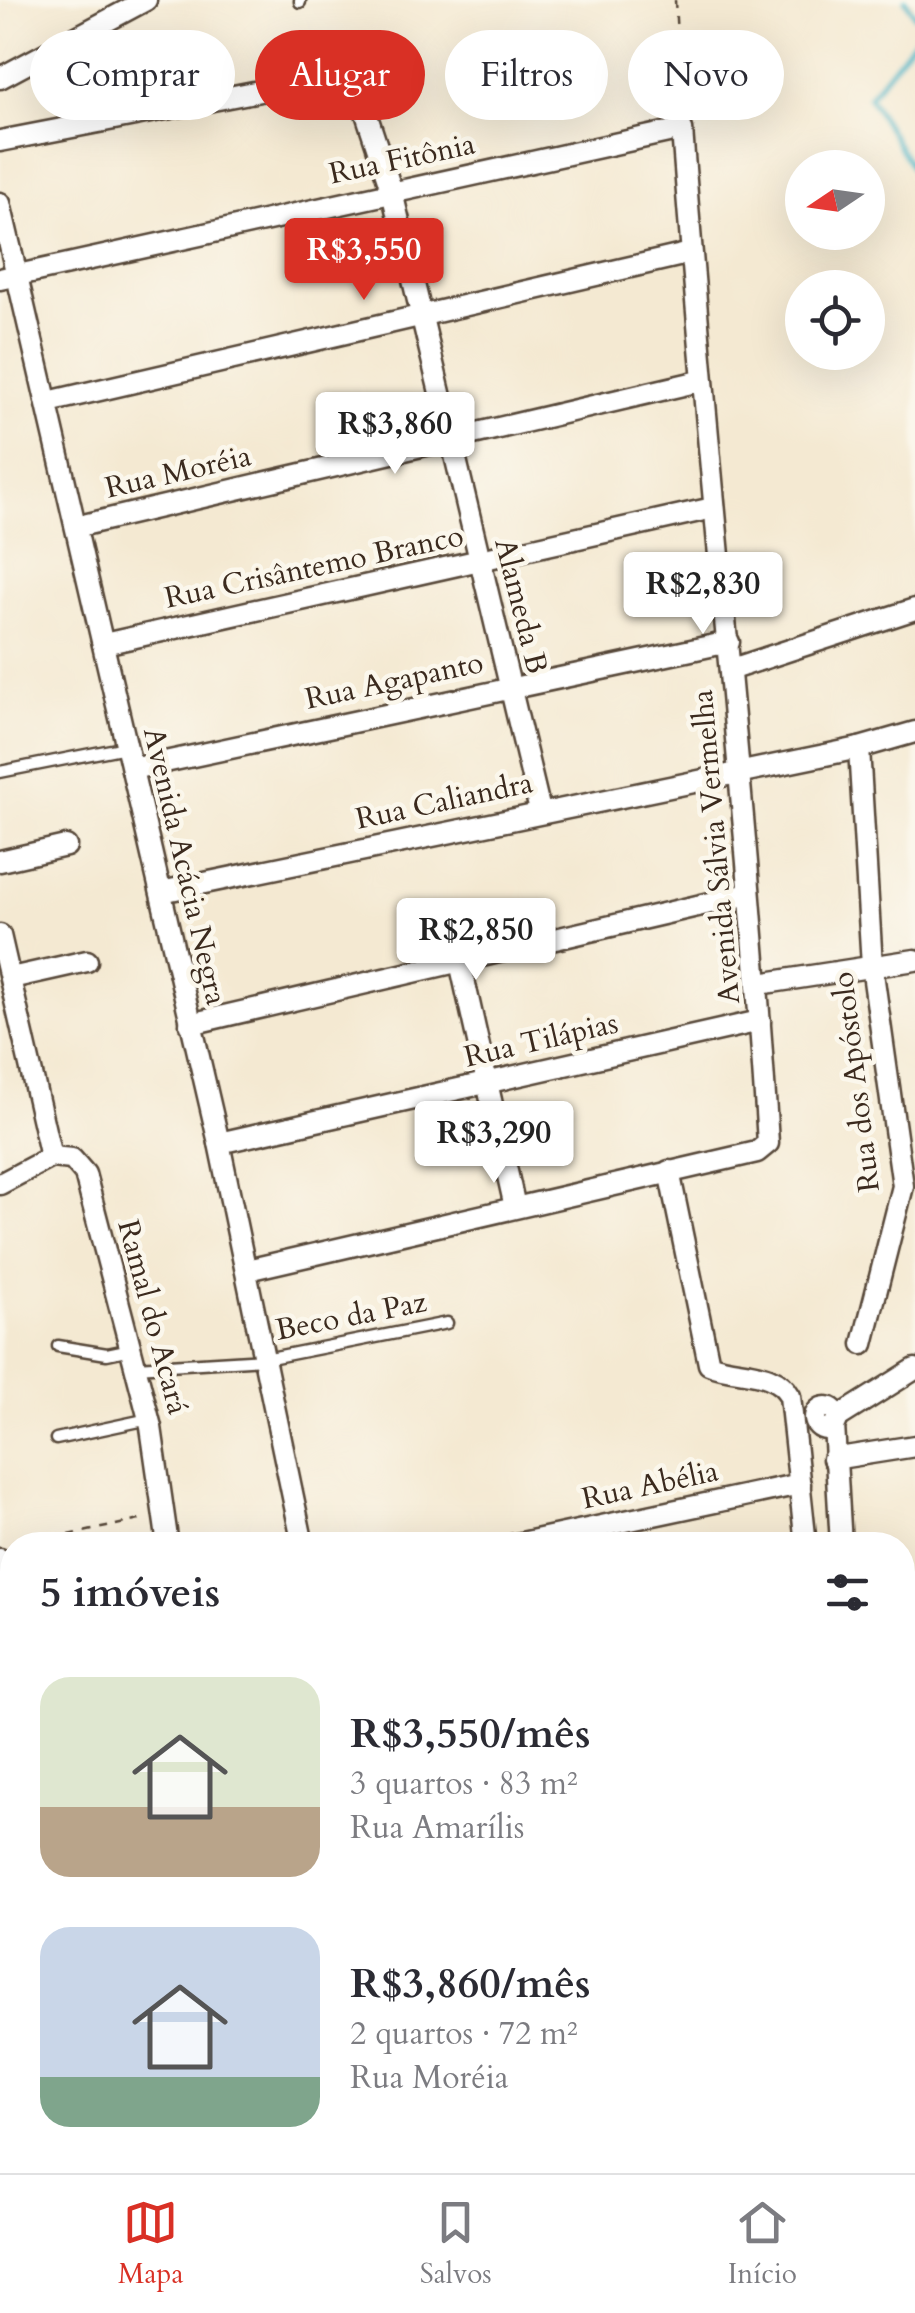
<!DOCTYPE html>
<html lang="pt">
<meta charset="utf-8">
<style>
:root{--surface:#fff;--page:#f2f2f3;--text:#2b2b33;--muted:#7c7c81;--line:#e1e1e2;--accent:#d93025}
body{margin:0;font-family:Cardo,serif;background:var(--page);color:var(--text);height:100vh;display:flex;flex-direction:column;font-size:38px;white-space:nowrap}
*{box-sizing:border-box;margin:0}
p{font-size:32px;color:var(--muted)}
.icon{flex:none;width:55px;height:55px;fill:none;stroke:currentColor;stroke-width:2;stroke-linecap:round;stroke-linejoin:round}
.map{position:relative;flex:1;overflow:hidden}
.drawer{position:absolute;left:0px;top:1532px;width:915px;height:642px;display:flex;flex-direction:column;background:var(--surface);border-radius:40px 40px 0 0;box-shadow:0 10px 40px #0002}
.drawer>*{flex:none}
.top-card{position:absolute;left:30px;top:30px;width:855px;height:90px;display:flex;gap:20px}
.needle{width:65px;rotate:257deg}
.buttons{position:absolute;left:785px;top:150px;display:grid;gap:20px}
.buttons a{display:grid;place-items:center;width:100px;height:100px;border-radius:50%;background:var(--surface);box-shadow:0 10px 40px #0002;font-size:50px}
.price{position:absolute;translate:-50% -85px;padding:0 22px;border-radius:10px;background:#fff;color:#222;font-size:32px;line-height:65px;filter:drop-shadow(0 2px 5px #0008)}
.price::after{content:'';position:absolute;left:50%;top:60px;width:30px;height:22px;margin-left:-15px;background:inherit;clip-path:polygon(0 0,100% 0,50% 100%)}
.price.on{background:var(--accent);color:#fff}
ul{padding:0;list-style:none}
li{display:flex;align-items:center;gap:30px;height:250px;padding:0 40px}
li span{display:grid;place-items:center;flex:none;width:280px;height:200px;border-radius:30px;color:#555}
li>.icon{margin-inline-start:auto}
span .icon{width:120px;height:120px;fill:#fffc;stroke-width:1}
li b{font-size:42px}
h2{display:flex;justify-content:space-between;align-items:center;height:120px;padding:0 40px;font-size:42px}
.pill{padding:0 35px;border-radius:45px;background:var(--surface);box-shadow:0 10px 40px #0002;font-size:35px;line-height:90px}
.pill.on{background:var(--accent);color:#fff}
.tab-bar{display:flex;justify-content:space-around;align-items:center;height:140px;border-top:2px solid var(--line);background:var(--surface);font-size:28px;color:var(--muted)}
.tab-bar a{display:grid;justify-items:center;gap:5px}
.tab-bar .on{color:var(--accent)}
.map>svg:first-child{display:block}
</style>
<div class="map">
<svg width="915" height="2173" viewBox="0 0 915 2173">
<rect width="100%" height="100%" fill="#fbf7ec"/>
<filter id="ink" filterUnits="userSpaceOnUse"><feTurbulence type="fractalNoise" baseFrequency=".01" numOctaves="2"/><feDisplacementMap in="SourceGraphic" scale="20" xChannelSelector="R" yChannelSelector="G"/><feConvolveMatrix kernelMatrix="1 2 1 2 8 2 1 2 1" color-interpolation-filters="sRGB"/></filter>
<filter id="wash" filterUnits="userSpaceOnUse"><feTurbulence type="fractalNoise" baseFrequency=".0048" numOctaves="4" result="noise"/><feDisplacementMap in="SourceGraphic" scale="40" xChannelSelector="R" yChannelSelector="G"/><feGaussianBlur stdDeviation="2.25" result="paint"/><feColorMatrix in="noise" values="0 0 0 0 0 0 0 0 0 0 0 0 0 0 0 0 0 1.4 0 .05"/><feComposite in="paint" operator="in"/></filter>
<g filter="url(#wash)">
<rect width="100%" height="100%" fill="#f4e9d2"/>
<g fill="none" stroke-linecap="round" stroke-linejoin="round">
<g stroke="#48b4c5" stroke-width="5">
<polyline points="905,0 915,16"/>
<polyline points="915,39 869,97 915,173"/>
</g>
</g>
</g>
<g filter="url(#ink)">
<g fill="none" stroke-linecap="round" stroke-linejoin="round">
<g stroke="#574739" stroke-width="15">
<g id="lane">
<polyline points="300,2 300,0"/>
<polyline points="0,772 126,747"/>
<polyline points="58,1346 107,1354 131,1349"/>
<polyline points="136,1367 265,1359 447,1323"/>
<polyline points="56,1439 149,1419"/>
<polyline points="0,1880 12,1942"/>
<polyline points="0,2062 12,2061"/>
<polyline points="406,2162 408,2173"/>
<polyline points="75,2173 82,2162"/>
</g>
</g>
<g stroke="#574739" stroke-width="25">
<g id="street">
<polyline points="0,78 146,0"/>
<polyline points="0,141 296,84 332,85 362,101 392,192 540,811"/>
<polyline points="0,203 219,1143 303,1545"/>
<path d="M0,279L682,129C707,467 747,804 768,1143L757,1152L247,1270"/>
<polyline points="48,402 691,253"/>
<polyline points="79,526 700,381"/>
<polyline points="104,644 713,508"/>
<polyline points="732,669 915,609"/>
<polyline points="859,748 872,966 903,1186 863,1344"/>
<polyline points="132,769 729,642"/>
<polyline points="0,861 66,846"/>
<polyline points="161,892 859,748 915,732"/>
<polyline points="0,935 51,1157"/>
<polyline points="460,962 515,1207"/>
<polyline points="11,978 87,961"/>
<polyline points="759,984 915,960"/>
<polyline points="190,1024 749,894"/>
<polyline points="219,1143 760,1021"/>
<path d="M669,1171L709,1364C737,1376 774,1367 790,1396L806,1545"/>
<polyline points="0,1184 51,1157 72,1159 85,1174 151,1427 168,1545"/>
<circle cx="826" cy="1418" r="11"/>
<polyline points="837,1418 915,1369"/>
<polyline points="834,1425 841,1545"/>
<polyline points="833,1459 915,1446"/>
<polyline points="512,1545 800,1484"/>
<polyline points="0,1559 12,1614"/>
<polyline points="902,1826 915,1823"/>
</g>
</g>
<g stroke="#574739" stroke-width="35">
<g id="primary">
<polyline points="902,1891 915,1888"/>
<polyline points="902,1946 915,1943"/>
<polyline points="0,2122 12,2120"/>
</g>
</g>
<g stroke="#574739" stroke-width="2.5" stroke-dasharray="8 8" stroke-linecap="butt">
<polyline points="675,0 681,113"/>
<polyline points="22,1545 144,1519"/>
</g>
<use href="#lane" stroke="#fff" stroke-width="10"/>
<use href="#street" stroke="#fff" stroke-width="20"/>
<use href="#primary" stroke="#fff" stroke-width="30"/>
</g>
</g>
<g text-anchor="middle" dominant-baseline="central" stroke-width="9" stroke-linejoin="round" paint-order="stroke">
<g font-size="30" fill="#3b2a1e" stroke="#fbf7ec">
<text transform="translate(402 159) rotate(-12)">Rua Fitônia</text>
<text transform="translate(178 472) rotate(-13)">Rua Moréia</text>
<text transform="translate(314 567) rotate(-12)">Rua Crisântemo Branco</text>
<text transform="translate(521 606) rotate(76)">Alameda B</text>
<text transform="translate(394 681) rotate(-12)">Rua Agapanto</text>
<text transform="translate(444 801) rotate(-12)">Rua Caliandra</text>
<text transform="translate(716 847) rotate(-95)">Avenida Sálvia Vermelha</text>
<text transform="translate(185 866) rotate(77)">Avenida Acácia Negra</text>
<text transform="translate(541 1040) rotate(-13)">Rua Tilápias</text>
<text transform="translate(856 1082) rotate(-97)">Rua dos Apóstolo</text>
<text transform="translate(351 1316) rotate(-11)">Beco da Paz</text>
<text transform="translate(153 1317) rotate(75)">Ramal do Acará</text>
<text transform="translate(650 1485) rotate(-12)">Rua Abélia</text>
</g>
</g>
</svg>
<div class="buttons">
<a><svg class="needle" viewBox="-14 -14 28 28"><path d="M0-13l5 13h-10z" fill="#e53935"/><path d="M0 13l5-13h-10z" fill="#7c7c81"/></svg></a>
<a><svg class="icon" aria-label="locate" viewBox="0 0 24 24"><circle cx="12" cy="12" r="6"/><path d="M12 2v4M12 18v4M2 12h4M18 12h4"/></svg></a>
</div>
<b class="price on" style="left:364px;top:303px">R$3,550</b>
<b class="price" style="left:395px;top:477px">R$3,860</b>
<b class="price" style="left:703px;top:637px">R$2,830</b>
<b class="price" style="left:476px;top:983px">R$2,850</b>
<b class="price" style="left:494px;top:1186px">R$3,290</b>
<div class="top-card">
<a class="pill">Comprar</a>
<a class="pill on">Alugar</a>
<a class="pill">Filtros</a>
<a class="pill">Novo</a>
</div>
<section class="drawer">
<h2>5 imóveis<svg class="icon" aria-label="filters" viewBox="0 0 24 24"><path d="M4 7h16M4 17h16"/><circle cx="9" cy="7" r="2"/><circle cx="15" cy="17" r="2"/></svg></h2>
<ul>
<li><span style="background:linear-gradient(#dfe7d0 65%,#b9a48a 0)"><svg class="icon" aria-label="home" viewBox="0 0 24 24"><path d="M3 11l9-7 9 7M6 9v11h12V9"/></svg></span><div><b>R$3,550/mês</b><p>3 quartos · 83 m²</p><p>Rua Amarílis</p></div></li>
<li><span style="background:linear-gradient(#c9d6e8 75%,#7fa58c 0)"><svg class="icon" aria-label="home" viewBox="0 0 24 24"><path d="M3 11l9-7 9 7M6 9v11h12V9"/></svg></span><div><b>R$3,860/mês</b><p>2 quartos · 72 m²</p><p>Rua Moréia</p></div></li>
</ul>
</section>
</div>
<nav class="tab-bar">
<a class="on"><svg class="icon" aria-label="map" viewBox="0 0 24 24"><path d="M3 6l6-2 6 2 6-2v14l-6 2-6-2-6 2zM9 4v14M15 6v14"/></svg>Mapa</a>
<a><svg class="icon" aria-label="saved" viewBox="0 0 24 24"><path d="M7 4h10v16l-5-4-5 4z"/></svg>Salvos</a>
<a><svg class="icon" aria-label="home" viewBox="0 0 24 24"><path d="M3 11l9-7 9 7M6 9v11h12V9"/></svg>Início</a>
</nav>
